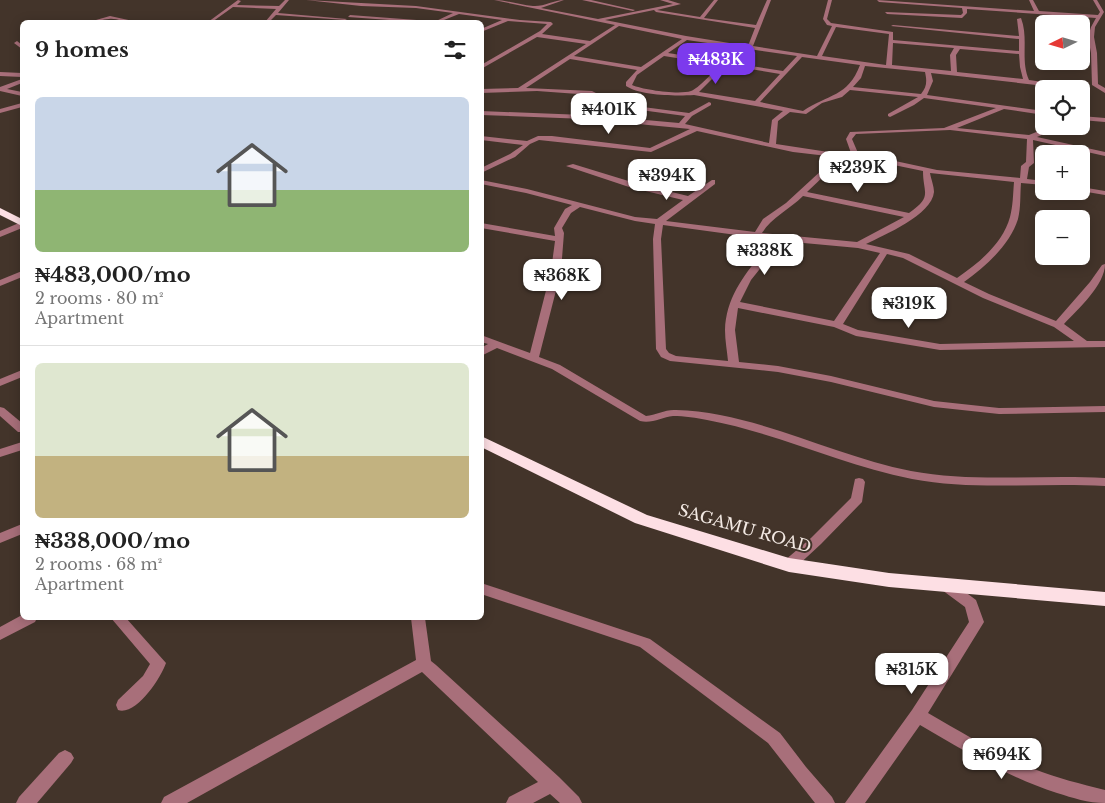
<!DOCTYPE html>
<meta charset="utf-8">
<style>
:root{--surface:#fff;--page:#f6f6f6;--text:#222;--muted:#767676;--line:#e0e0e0;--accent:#7c3aed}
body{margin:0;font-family:"Libre Baskerville",serif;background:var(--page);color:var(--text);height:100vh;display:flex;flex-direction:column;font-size:19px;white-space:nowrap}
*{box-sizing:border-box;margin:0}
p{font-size:16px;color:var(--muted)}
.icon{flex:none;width:28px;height:28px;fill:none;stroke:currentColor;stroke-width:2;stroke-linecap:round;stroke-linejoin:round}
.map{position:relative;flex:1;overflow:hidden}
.details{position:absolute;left:20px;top:20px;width:464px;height:600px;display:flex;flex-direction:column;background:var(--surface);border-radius:8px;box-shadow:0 2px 12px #0003}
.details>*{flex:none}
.needle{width:32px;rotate:265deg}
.fabs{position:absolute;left:1035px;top:15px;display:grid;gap:10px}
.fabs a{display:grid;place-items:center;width:55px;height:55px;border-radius:8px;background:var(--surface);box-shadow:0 2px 12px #0003;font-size:25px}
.price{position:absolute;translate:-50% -42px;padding:0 11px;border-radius:10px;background:#fff;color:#222;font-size:16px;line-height:32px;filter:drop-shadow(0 1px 2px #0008)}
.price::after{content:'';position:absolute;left:50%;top:30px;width:15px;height:11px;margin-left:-8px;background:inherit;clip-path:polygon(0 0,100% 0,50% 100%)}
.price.current{background:var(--accent);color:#fff}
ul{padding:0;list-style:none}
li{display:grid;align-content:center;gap:10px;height:265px;padding:0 15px}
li+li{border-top:1px solid var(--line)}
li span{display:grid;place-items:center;height:155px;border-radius:8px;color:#555}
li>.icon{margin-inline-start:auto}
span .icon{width:90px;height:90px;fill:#fffc;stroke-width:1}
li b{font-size:21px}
h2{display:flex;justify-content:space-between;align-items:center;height:60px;padding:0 15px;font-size:21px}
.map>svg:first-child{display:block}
</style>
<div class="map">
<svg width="1105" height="803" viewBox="0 0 1105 803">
<rect width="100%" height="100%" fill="#43342a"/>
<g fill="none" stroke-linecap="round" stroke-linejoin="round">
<g fill="#a86f7a" fill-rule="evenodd">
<polygon points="238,0 241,1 237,5 279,6 285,0 289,0 278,13 347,19 345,20 276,15 269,22 265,22 276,9 233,7 212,22 208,22"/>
<path d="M306,0L416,6L520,20L551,22L553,24L542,34L590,41L615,25L494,0C507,0 520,5 533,6C543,7 554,0 564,0L541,8L598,19L673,4L660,0H668L681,4L657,10L700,17L714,0H718L704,18L756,25L767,0H771L753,46L817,56L832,26L827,25L823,19L828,0H832L827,19L831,23L893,32V40L1019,51V39L891,26L893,25L1019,36L1017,19L1021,18C1029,39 1020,59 1029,80L1079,87L1081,88L1082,89L1081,90L931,73L933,81L927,95L1044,111V115L1004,109L957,128L1029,135L1051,126H1061L1037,137L1105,152V156L1033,140L1034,163L1029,167L1027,179L1044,181V185L1021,183C1020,195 1021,207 1018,219C1010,245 986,266 964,282L989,294L1056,321L1090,282L1102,265L1105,264C1105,285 1078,309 1064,324L1087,341H1105V347L940,350L856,336L834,327L738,308L735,330L739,362L778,366L831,376L934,401L999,408L1105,406V412L999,414L934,407L831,382L778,372L670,361L661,357L656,349L653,239L655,224L635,221L580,207L571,213L562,228L564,233L561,271L539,357L560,365L646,416C656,415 666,409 676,410C755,412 834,456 911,471C975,483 1041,474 1105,478V486C1041,482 975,491 912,479C842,465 777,433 707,420C697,418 684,416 673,416C662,417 652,424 640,421L552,369L497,348L481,356V348L488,344L481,342V335L530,353L551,271L555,241L481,228V223L555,236L554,228L565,209L572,205L526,193L481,184V180L527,189L635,217L657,219L683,200L629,187L566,166L573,164L635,183L688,196L712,180H715V184L666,221L755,232L763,219L786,203L836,157L793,152L697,131L651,152L539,140L530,144L515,157L481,173V168L510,154L523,145L481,140V136L527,141L538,136H552L650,148L690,129L586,119L481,115V111L584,115L591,102L592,95L537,91L481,93V89L518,88L586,44L537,37L481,69V65L540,31L547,24L508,21L481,32V29L502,20L459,14L439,22H434L453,13L416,8L361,6ZM654,10L656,12L755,28L748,46L686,36L605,20ZM619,26L682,39L641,67L574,56ZM836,27L889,34L886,65L822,56ZM687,40L797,56L783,71L668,53ZM893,43L954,48L950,55L951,71L892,65ZM960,49L1019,54L1020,67L1023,79L957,72L956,55ZM664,56L720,65C714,71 698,89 691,91C679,95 644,90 632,85L637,75ZM802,57L860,65C848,97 828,94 803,111L760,102ZM570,59L637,70L626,82V86C641,96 676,96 694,95L783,111L772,120L769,143L685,124L692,116L711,105V103L709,102L689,113L597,101L598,94L592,91L526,88ZM726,65L780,74L755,101L699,92ZM865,66L925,72C927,81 927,87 921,94L853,87L861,78ZM850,90L918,97L888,114V116L890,117L914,105L924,98L996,108L944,128L850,132L846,139L851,153H835L776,144L778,121L790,112L806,114L822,103L842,97ZM596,104L685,116L679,123L590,115ZM950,130L1027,139L1026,162L1021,166L1020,178L937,170L858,153L852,139L856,134ZM844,157H855L923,171C923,194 933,196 909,213L807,192ZM930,173L1014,182C1013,194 1013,206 1010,217C1003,243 979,263 957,278L909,254L866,244C884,235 932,215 934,192C934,186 931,179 930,173ZM803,196L904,217L857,242L762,233C772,217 790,209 803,196ZM663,225L774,240C751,266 726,293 725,330C725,340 727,351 728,361L676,356L669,353L666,349L661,239ZM782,241L858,248L880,253L834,321L740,302L751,280ZM887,254L903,258L983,298L1054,327L1074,341L940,344L858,330L843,324Z"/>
<polygon points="582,0 591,0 635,10 633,11"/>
<polygon points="877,0 1034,11 1029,0 1033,0 1039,11 1098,15 1100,12 1093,0 1097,0 1104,12 1095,27 1094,37 1097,53 1098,84 1105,88 1105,93 1092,85 1091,53 1088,37 1091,27 1096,18 967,9 967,13 962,18 887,14 885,12 961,15 963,13 962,8 879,2"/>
<polygon points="350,15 430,21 432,22 417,22 348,17"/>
<path d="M110,16L133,21V22C125,23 117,18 109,19C102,19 96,23 89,22Z"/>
<polygon points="17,41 22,45 22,49 14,43"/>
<polygon points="0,72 22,73 22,77 0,76"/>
<polygon points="22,79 22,83 7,89 22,92 22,96 0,91 0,87"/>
<polygon points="1041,100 1044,100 1044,104 1039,103 1039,101"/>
<polygon points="22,103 22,107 0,113 0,109"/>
<polygon points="1081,116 1105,118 1105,122 1081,120"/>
<polygon points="1081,187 1105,191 1105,195 1081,191"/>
<polygon points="19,223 22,223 22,228 0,237 0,231"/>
<polygon points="22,271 22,277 0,286 0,280"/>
<polygon points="22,370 22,377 0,386 0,379"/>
<polygon points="0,407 4,408 22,423 22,432 18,432 0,416"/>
<polygon points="22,442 22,450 0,457 0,449"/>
<polygon points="859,478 863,479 865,482 862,502 821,544 794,569 789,570 784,569 782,565 784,561 811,538 851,498 855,479"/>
<polygon points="22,524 22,534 0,543 0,533"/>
<path d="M947,581L952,582L976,600L984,622L928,713C963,733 997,754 1034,769C1057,778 1081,784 1105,790V803C1088,803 1073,798 1057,793C1008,777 964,751 920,725L865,803H845L912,710L969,622L965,607L942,590L940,586L942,582Z"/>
<polygon points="481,583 650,639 780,733 806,767 832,797 835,803 815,803 768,743 640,647 481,594"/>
<polygon points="22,615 22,618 37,618 35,622 0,640 0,627"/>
<path d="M111,618H126L166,663C161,678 136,716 118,710L116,705L118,700L143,676L150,664Z"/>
<polygon points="411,618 425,618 431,661 436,665 559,777 579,797 582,803 560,803 550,794 533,803 506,803 509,797 538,782 422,672 187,803 161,803 164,797 416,660"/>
<polygon points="65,750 71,753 74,758 71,763 37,803 16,803 19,797 59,753"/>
</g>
<g fill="#fddfe4" fill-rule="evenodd">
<polygon points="0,208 22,219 22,226 0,215"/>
<polygon points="481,436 647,515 789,558 889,573 1105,592 1105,606 889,587 789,572 635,523 481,447"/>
</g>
</g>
<g text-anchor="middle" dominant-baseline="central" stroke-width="4" stroke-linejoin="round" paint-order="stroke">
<g font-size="16" fill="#f2e8e2" stroke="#43342a">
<text transform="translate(745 528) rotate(16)">SAGAMU ROAD</text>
</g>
</g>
</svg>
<div class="fabs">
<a><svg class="needle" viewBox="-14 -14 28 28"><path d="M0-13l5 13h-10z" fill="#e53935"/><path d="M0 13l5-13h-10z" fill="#767676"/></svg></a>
<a><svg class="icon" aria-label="locate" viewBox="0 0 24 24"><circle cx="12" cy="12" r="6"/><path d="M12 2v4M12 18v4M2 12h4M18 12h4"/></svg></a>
<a>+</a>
<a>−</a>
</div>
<b class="price current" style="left:716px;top:85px">₦483K</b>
<b class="price" style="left:609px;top:135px">₦401K</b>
<b class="price" style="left:858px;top:193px">₦239K</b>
<b class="price" style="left:667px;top:201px">₦394K</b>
<b class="price" style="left:765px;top:276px">₦338K</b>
<b class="price" style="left:562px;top:301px">₦368K</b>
<b class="price" style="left:909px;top:329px">₦319K</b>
<b class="price" style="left:912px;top:695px">₦315K</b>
<b class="price" style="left:1002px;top:780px">₦694K</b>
<section class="details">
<h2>9 homes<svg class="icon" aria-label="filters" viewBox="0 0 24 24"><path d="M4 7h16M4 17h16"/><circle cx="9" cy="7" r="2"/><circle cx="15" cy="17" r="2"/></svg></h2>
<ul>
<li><span style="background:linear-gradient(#c9d6e8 60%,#8fb573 0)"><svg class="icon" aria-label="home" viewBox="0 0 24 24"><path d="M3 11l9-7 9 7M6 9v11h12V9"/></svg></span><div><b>₦483,000/mo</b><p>2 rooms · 80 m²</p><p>Apartment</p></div></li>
<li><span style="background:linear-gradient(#dfe7d0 60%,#c2b280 0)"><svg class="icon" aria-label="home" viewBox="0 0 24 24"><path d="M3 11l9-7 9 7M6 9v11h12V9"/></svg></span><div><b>₦338,000/mo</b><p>2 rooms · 68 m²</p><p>Apartment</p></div></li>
</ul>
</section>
</div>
